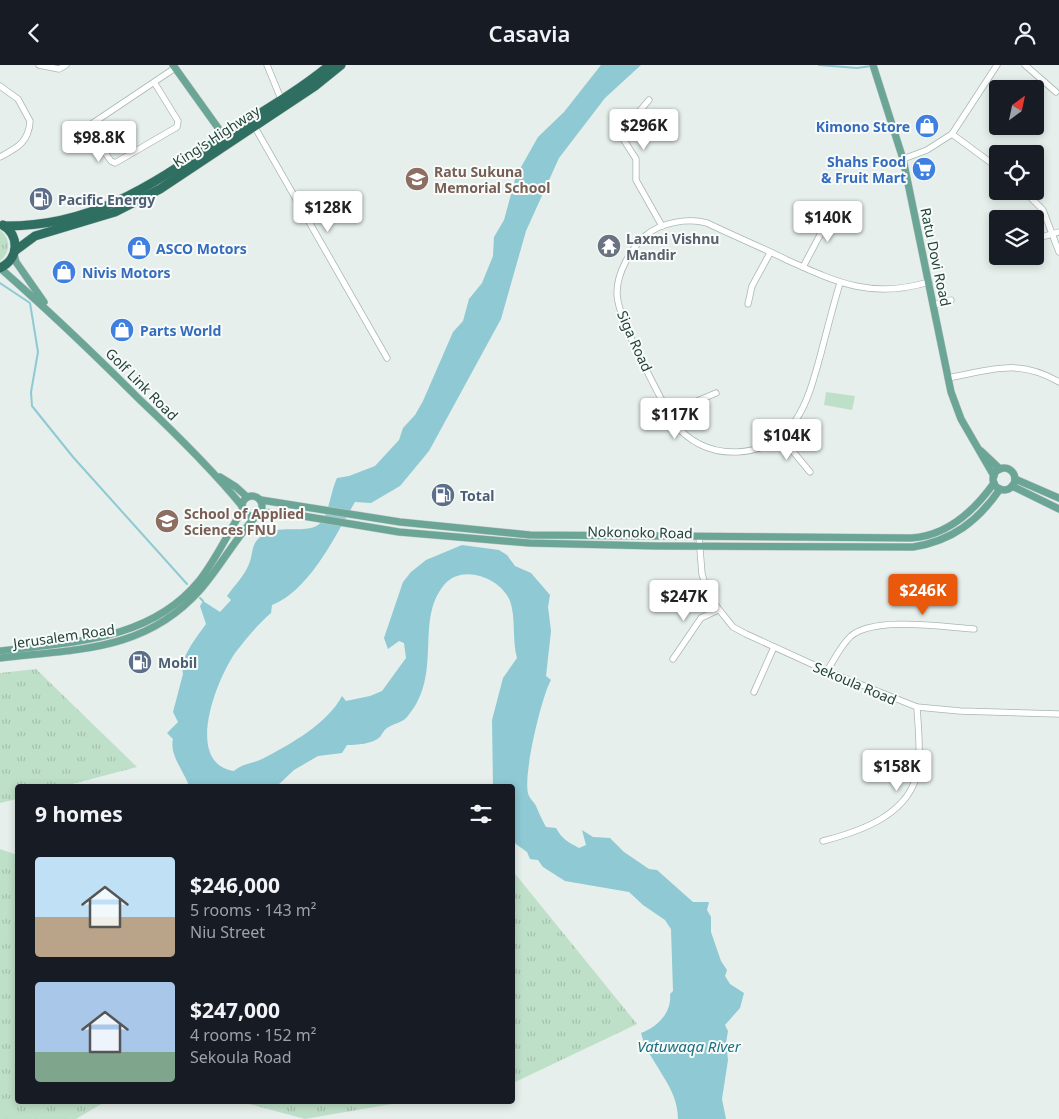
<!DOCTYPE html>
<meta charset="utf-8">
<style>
:root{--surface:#171b24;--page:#20242c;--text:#f1f3f6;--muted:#9ea1a6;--accent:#ea580c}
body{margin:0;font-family:"Noto Sans",sans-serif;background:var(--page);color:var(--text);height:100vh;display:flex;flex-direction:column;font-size:19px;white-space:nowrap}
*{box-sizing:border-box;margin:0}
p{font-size:16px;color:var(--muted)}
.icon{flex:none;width:28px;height:28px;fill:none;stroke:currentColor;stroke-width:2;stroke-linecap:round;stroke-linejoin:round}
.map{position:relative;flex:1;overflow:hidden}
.panel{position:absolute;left:15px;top:719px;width:500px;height:320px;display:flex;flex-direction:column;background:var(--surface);border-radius:5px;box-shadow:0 2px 8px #0003}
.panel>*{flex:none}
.needle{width:32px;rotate:33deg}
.controls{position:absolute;left:989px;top:15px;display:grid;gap:10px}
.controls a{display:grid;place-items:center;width:55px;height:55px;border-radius:5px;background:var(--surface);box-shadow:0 2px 8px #0003;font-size:25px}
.price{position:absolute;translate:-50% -42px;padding:0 11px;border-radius:5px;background:#fff;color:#222;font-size:16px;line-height:32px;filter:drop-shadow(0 1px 2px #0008)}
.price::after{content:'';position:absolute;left:50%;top:30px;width:15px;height:11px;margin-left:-8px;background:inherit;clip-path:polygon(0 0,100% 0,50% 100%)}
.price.on{background:var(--accent);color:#fff}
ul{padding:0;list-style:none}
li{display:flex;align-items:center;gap:15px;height:125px;padding:0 20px}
li span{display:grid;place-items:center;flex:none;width:140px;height:100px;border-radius:5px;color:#555}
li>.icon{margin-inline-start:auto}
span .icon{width:60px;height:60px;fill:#fffc;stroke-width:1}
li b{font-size:21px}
h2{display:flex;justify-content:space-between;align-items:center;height:60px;padding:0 20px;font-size:21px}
header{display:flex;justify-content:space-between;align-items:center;height:65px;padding:0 20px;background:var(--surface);font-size:22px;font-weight:600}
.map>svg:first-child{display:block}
</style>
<header><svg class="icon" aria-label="back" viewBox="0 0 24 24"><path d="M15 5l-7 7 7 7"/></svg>Casavia<svg class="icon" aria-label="person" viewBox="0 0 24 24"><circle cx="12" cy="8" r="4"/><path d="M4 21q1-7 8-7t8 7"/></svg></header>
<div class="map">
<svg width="1059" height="1054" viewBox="0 0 1059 1054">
<defs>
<pattern id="grass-tufts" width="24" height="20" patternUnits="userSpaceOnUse" patternTransform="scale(1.25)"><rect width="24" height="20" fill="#bfe0c8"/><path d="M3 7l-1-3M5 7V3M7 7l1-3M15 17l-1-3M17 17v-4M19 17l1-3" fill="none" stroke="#a4c1ad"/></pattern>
</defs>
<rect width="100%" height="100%" fill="#e6efeb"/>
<g fill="url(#grass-tufts)">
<path d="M0,165C11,174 11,187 0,196Z"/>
<polygon points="36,604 137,702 65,721 18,721 17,734 0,738 0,608"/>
<polygon points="0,784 17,790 18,1036 110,1036 103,1038 76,1054 0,1054"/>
<polygon points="512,805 637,959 513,1018 512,1018"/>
<polygon points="238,1036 409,1036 305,1054"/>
</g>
<polygon fill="#bfe0c8" points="826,327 855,331 852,345 824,340"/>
<path fill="#8ec9d4" d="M601,0H641L605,33L559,93L526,166L501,254L429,386L400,421L371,438L355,437C335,471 310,525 272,540L271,548C258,559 245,575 235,588C217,614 183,698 234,706C243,698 252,699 262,694C291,679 327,659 342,631L346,636L370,631L382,626L406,593L404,578L399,576L388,584L384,573L403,517L411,507L426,495L462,480L499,485L507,490L515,501L531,508L550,530L548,542L551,566L546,611L551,615C542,630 521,716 529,731C531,735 534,737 536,741C539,748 542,755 546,762L556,763C562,774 568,777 579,783L586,780L582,765L593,772L610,773L624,787L649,804L657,805L693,837H709L707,845L711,852V867L721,896L727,905L725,911L730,919L744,928L740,943L725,960L728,966L726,978L728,995L722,1034L726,1054H678C678,1020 649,999 641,968C657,962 672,948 670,929L673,926L671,864L665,855L643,840L629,827L565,816L543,802L538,795L530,794L527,787L513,777L512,721H493L492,655L503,613L517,593C512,576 516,552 510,536C501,513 462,498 444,520C414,556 444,610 407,652C402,658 392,659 387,663C384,665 382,669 380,672C373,679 356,680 347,680L342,688L318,691L294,705L277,721H189C184,706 169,690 173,674L167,668L178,657L173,647L183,609C179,593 197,572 206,559L200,541L203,536L220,547L231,535L227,531C234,521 245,510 249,499C253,490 251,481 258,474C277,454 313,475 324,453C330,441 331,426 337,413L349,411L375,401L399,375L403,363L415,350L423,336L453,267L463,256L469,234L482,218L493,191L494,172L504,155L516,111L538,72L564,47Z"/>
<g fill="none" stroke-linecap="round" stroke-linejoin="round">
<g stroke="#8ec9d4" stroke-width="2">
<polyline points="819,0 857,3 871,1"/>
<polyline points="0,218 30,238 38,287 31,327 32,341 73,392 187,519"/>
<polyline points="200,533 203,536"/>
</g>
<g stroke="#a8b8b2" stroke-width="7">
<g id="minor">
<polyline points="39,0 59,4 66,0"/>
<polyline points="267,0 281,34"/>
<polyline points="1025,0 1056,27"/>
<polyline points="154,17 178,56 177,62 115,98 111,96 92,70 90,60 175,3"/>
<path d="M0,21L18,34L30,56C29,77 17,83 0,92"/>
<polyline points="649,35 620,69 636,94 636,115 662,161"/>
<polyline points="253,59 387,293"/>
<polyline points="952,69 998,103"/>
<polyline points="903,94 927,85 952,69 997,0"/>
<polyline points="1024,126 1043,145 1059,187"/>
<polyline points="1035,174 1059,167"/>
<polyline points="997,187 998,187"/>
<polyline points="803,202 820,170 823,144"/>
<path d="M840,218C833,241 827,265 821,288C808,336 796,384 737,387C711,388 689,377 673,357C660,330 617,255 617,228C617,207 631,184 645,171C661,157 688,153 707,158C734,171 761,182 787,195C838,218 872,234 929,217"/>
<polyline points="748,239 752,221 770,188"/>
<polyline points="934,240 951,235"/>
<path d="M948,313C991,305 1018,293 1059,317"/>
<polyline points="669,348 716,328"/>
<polyline points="781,372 810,407"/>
<polyline points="699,472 702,509 709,532 733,562 746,569 827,606 917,642 960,646 1059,649"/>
<polyline points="673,594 701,553 718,545"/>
<path d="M827,606C834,595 841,580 851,571C875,551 944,562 974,564"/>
<polyline points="754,627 774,582"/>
<path d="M823,776C862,766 911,749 918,704C921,684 918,662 917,642"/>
</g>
</g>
<g stroke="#c2cac8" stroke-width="8">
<g id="major">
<polyline points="173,0 226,74"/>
<polyline points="873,0 903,94 951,327 961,354 994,411"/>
<polyline points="14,189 16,197 44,237"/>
<path d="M0,203C48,245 94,289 139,334C175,368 211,403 242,441"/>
<polyline points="981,386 1000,404"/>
<circle cx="1004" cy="414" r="11"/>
<polyline points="220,412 236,422 247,432"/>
<polyline points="1015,414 1059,433"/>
<polyline points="1012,421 1059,444"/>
<circle cx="252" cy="441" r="10"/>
<path d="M261,435L400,457L530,470L911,473C947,471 974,446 994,418"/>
<path d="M260,447L297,450L399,467L529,478L656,481L913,482C952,476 978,456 1000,424"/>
<path d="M0,586C71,577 150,576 199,516C217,493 228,468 243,444"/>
<path d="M0,593C76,584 145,587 200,525C221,501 236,472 258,449"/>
</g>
</g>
<g stroke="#c2cac8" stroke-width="10">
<g id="highway">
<path d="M4,161C98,162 160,114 235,64C267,44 301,24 330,0"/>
<polyline points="16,185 35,171 115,147 160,124 315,21 341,0"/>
<path d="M0,203C19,194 20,171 3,160"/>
</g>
</g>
<use href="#minor" stroke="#fff" stroke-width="5.5"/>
<use href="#major" stroke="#6aa596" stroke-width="7"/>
<use href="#highway" stroke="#2f6f62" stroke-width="9"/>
</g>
<defs>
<g id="shop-disc" transform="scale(1.25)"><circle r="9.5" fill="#3f7fe0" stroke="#f7fbf9"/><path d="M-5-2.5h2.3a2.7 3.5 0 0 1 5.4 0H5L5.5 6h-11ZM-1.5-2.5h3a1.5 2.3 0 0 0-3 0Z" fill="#fff"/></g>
<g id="supermarket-disc" transform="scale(1.25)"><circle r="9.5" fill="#3f7fe0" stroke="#f7fbf9"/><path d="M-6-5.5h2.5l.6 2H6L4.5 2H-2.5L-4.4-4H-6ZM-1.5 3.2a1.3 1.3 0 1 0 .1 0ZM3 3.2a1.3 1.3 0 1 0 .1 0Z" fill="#fff"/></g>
<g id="school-disc" transform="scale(1.25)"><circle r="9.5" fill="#8d6e63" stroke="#f7fbf9"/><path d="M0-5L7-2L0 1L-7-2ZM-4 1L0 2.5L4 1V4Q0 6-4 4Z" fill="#fff"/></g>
<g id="fuel-disc" transform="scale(1.25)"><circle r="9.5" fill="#5c6f8a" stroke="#f7fbf9"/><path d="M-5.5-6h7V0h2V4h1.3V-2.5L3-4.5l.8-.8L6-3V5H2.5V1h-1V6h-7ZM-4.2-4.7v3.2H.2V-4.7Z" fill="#fff"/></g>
<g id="temple-disc" transform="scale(1.25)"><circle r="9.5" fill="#6b7280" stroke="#f7fbf9"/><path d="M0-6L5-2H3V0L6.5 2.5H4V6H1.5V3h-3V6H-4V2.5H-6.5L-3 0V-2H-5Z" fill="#fff"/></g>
<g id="university-disc" transform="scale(1.25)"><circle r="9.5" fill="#8d6e63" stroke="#f7fbf9"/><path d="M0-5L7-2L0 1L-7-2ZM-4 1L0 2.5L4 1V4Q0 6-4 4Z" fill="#fff"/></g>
</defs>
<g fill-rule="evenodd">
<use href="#shop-disc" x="927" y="61"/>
<use href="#supermarket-disc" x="924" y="104"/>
<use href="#school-disc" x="417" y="114"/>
<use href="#fuel-disc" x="41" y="134"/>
<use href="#temple-disc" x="609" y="181"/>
<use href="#shop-disc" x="139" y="183"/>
<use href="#shop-disc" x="64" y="207"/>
<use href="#shop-disc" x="122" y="265"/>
<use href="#fuel-disc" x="443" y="430"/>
<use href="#university-disc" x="167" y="456"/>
<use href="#fuel-disc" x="140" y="597"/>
</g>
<g text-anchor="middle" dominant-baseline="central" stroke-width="4" stroke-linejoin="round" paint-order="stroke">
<g font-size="14" font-weight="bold" fill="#366cbe" stroke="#f7fbf9" text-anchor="start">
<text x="910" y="61" text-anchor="end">Kimono Store</text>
<text x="906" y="96" text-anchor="end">Shahs Food<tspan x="906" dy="16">&amp; Fruit Mart</tspan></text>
<text x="156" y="183">ASCO Motors</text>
<text x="82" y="207">Nivis Motors</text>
<text x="140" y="265">Parts World</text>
</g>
<g font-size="14" fill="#24423a" stroke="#f7fbf9">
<text transform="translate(216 71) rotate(-33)">King's Highway</text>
<text transform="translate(936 192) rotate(78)">Ratu Dovi Road</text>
<text transform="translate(635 276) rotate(66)">Siga Road</text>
<text transform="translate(142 319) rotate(45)">Golf Link Road</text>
<text transform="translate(640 467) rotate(1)">Nokonoko Road</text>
<text transform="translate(64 571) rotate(-8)">Jerusalem Road</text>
<text transform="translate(855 618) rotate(23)">Sekoula Road</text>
</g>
<g font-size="14" font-weight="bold" fill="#785e54" stroke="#f7fbf9" text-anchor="start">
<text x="434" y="106">Ratu Sukuna<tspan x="434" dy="16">Memorial School</tspan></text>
<text x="184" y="448">School of Applied<tspan x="184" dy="16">Sciences FNU</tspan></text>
</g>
<g font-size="14" font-weight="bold" fill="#4e5e75" stroke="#f7fbf9" text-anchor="start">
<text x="58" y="134">Pacific Energy</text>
<text x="460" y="430">Total</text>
<text x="158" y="597">Mobil</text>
</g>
<g font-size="14" font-weight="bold" fill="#5b616d" stroke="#f7fbf9" text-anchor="start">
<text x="626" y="173">Laxmi Vishnu<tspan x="626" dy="16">Mandir</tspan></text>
</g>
<g font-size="15" font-style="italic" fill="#1c6f80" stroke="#f7fbf9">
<text x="689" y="981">Vatuwaqa River</text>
</g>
</g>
</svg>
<div class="controls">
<a><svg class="needle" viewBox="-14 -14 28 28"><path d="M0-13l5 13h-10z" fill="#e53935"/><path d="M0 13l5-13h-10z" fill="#9ea1a6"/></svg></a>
<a><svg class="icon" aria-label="locate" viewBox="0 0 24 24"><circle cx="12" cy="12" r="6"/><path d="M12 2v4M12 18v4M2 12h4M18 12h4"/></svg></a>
<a><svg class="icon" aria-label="layers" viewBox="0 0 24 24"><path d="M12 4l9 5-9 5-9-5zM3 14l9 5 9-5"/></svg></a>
</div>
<b class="price" style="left:644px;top:86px">$296K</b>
<b class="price" style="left:99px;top:98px">$98.8K</b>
<b class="price" style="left:328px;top:168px">$128K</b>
<b class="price" style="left:828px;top:178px">$140K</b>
<b class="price" style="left:675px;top:375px">$117K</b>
<b class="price" style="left:787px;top:396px">$104K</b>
<b class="price on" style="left:923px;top:551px">$246K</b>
<b class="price" style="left:684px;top:557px">$247K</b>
<b class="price" style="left:897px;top:727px">$158K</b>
<section class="panel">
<h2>9 homes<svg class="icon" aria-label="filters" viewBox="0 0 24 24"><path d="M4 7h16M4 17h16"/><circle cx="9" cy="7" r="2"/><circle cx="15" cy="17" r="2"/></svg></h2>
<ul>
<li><span style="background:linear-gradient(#bfe0f5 60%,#b9a48a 0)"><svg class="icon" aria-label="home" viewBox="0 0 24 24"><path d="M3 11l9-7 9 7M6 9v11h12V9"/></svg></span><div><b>$246,000</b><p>5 rooms · 143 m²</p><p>Niu Street</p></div></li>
<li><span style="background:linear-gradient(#a9c7e8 70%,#7fa58c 0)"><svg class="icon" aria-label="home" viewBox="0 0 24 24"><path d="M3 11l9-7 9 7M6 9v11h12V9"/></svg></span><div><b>$247,000</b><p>4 rooms · 152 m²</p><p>Sekoula Road</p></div></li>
</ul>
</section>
</div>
